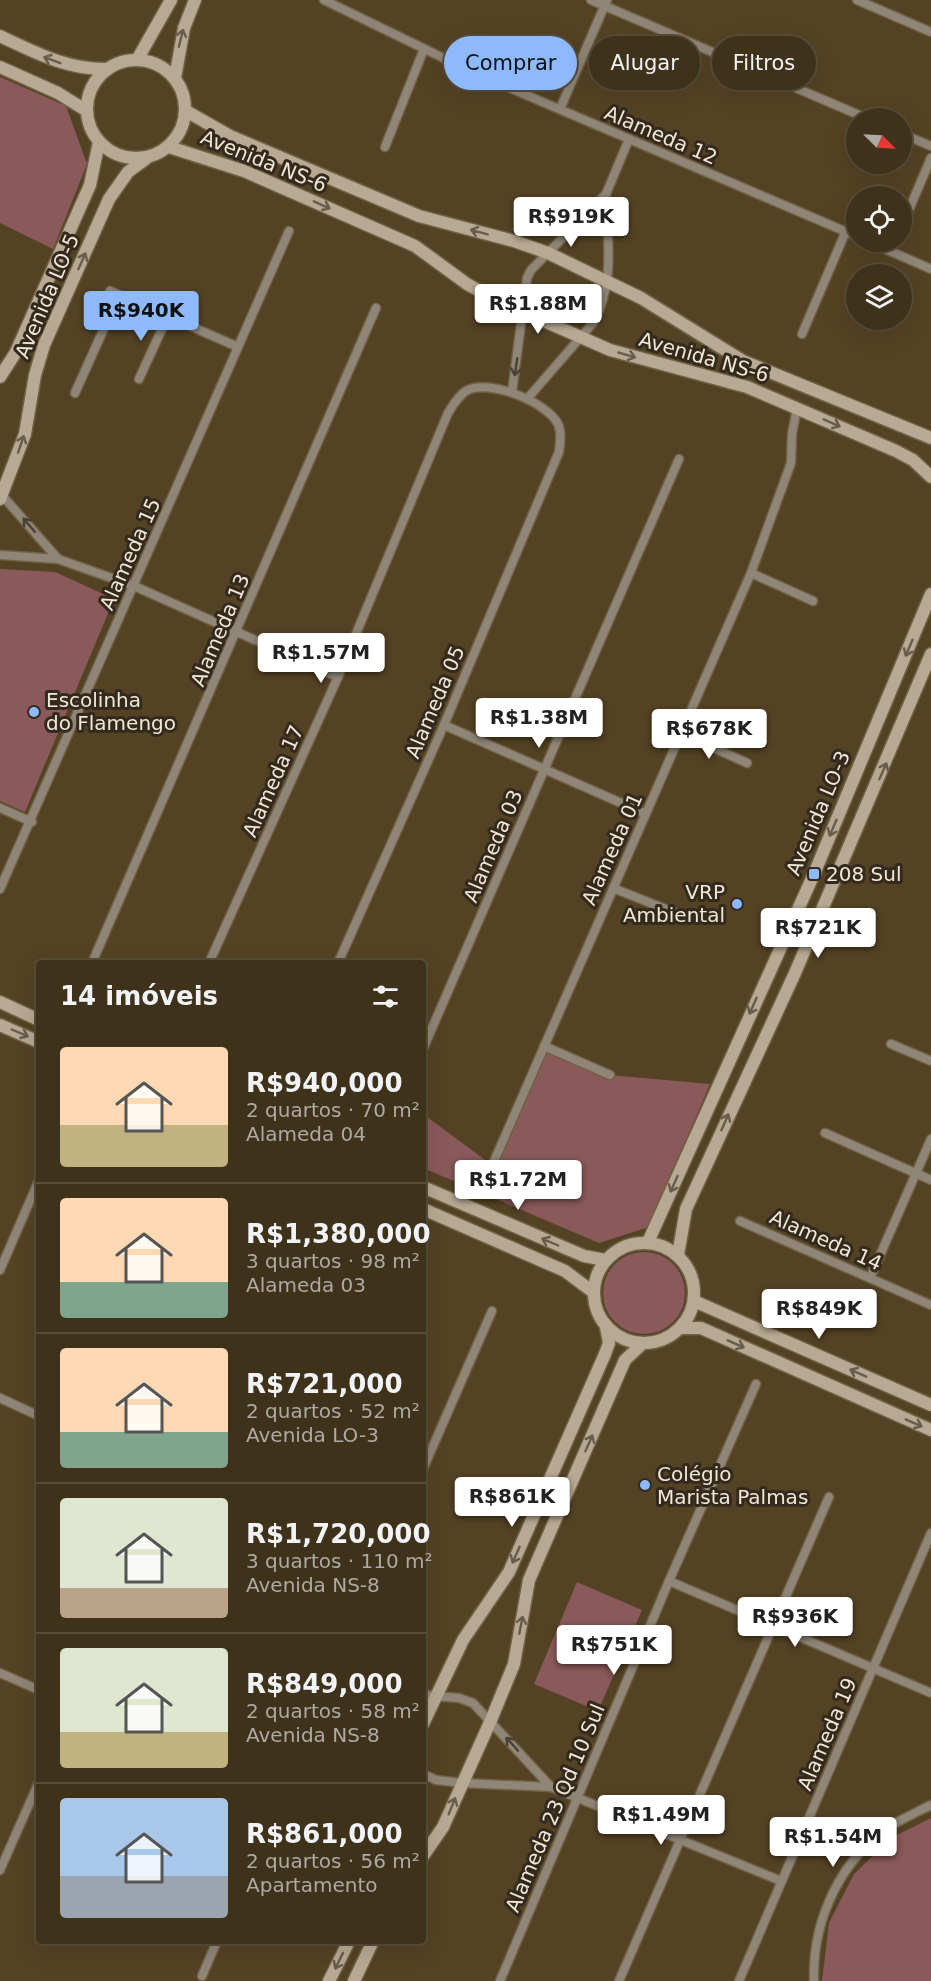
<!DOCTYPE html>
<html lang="pt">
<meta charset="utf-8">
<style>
:root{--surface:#3f321b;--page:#463a24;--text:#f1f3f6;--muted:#adaaa3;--line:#584d3a;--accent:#8eb9fd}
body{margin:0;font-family:"DejaVu Sans",sans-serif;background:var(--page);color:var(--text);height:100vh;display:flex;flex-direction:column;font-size:22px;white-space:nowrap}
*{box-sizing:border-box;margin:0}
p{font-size:20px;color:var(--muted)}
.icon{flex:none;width:33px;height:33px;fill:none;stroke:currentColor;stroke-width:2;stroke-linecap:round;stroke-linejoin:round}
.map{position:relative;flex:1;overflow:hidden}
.details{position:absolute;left:36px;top:960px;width:390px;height:984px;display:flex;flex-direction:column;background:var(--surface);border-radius:6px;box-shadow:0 6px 24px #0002,0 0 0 2px var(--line)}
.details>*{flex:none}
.hud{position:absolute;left:444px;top:36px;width:396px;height:54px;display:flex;gap:12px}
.needle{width:39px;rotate:114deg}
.fabs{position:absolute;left:846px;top:108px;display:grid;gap:12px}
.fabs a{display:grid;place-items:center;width:66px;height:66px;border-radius:50%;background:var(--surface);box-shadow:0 6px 24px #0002,0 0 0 2px var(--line);font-size:30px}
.price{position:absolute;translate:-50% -51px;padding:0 14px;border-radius:6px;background:#fff;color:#222;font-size:20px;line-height:39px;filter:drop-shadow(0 2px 3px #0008)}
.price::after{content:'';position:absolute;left:50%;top:36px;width:18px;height:14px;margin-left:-9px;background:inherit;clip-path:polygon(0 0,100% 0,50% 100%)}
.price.current{background:var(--accent);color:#111}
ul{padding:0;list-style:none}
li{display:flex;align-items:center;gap:18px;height:150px;padding:0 24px}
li+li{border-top:2px solid var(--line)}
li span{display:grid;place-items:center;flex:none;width:168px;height:120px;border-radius:6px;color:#555}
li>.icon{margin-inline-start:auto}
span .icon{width:72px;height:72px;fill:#fffc;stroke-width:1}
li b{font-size:26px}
h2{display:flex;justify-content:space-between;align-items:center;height:72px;padding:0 24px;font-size:26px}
.pill{padding:0 21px;border-radius:27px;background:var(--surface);box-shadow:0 6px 24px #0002,0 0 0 2px var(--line);font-size:21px;line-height:54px}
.pill.current{background:var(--accent);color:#111}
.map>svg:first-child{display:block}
</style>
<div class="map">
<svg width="931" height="1981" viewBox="0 0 931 1981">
<rect width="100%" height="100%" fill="#544224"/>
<g fill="#8a5959">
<polygon points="0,77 66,106 87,164 53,249 0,223"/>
<polygon points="0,569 55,572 114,599 25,812 0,801"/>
<polygon points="544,1046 610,1075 710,1084 649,1227 599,1243 423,1168 423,1114 492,1165"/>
<circle cx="644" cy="1293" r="41"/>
<polygon points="577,1582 642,1610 598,1711 534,1684"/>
<polygon points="931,1818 931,1981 822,1981 829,1923 854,1874 893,1837"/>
</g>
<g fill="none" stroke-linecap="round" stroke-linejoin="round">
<g stroke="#706044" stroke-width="11">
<g id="street">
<polyline points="324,0 470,71 856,236"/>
<polyline points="591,0 866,118"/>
<polyline points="857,0 931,32"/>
<polyline points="560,109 607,0"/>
<polyline points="902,134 931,146"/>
<polyline points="385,147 424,49"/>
<polyline points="902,226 931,158"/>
<polyline points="869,242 931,269"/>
<polyline points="110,291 238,347"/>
<polyline points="802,334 846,231"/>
<polyline points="139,379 168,316"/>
<polyline points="512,392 527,278 531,270 606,194 629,139"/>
<polyline points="75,393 119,295"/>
<path d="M527,399L593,323C616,281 607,240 606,194"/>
<polyline points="0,493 58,559"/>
<polyline points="0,555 58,559 134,586 338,677"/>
<polyline points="751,573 813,601"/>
<polyline points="444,725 646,814"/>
<polyline points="681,733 747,763"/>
<polyline points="0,808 32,822"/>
<polyline points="613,888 683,916"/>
<polyline points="0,889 289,231"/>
<polyline points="92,963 376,308"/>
<path d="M209,963L338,677L448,413C453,405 458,396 466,391C488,378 547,402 558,424C562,433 560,444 559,452L444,725L338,963"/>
<polyline points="891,1044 931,1061"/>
<polyline points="544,1046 610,1075"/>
<polyline points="423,1049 679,459"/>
<polyline points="825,1133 931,1180"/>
<polyline points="492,1166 751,573 791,463 792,434 797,408"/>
<polyline points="740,1221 931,1305"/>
<polyline points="0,1270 39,1180"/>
<polyline points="870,1278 931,1139"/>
<polyline points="0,1398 39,1416"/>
<polyline points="423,1469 492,1311"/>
<polyline points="669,1581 931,1693"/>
<polyline points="0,1673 39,1690"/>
<polyline points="423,1695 459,1698 473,1703 551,1787"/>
<polyline points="423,1774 436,1780 462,1783 551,1787 781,1881"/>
<polyline points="0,1870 39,1782"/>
<polyline points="202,1976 217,1941"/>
<polyline points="500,1981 669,1581 756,1384"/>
<polyline points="619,1981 829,1497"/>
<polyline points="739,1981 931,1533"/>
<path d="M814,1981C812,1920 841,1857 894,1824C906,1817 919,1811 931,1805"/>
</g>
</g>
<g stroke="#706044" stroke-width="15">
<g id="secondary">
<path d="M0,36C36,53 68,70 108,69"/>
<circle cx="136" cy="109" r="49"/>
<polyline points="137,60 171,0"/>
<polyline points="0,67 58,93 87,111"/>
<polyline points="175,78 184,28 195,0"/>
<polyline points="186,111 230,136 419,216 514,241 548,253 641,298 743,361 931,438"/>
<polyline points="169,147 244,171 415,246 467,284 494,299 610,350 747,387 896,451 913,460 931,477"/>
<polyline points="0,377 16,352 90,185 99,142"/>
<polyline points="0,499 25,434 35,375 44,345 109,199 128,172 147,158"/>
<polyline points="0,1002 39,1020"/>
<polyline points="0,1025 39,1042"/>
<polyline points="423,1187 584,1256 605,1260"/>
<polyline points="423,1209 565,1271 593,1292"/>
<polyline points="648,1242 814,874 931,594"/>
<circle cx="644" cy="1293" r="50"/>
<polyline points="678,1255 686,1209 795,973 931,654"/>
<polyline points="694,1301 931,1405"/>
<polyline points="681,1328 701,1328 931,1430"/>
<polyline points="423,1724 463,1640 509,1572 605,1354 609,1343 606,1327"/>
<polyline points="423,1856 443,1827 491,1720 514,1664 529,1580 625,1360 642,1344"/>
<polyline points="329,1981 349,1941"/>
<polyline points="354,1981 373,1941"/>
</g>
</g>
<use href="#street" stroke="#8f8678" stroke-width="8"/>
<use href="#secondary" stroke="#b7a993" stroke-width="12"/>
</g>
<defs><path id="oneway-shaft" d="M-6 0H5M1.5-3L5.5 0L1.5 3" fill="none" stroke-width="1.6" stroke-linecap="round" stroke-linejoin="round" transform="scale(1.5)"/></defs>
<g stroke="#685d4c">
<use href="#oneway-shaft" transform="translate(181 38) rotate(-76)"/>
<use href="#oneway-shaft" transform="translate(52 60) rotate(-160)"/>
<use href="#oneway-shaft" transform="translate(322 205) rotate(24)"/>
<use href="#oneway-shaft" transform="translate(479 232) rotate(-165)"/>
<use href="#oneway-shaft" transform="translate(82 261) rotate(-66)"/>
<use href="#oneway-shaft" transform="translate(627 355) rotate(16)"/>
<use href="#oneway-shaft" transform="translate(832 423) rotate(24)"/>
<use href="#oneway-shaft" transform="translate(21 444) rotate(-71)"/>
<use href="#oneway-shaft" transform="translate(909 648) rotate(113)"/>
<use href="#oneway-shaft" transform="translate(883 771) rotate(-66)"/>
<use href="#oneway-shaft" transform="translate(833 828) rotate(113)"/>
<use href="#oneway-shaft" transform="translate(753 1006) rotate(114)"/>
<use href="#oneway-shaft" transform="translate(20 1033) rotate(23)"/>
<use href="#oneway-shaft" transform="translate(725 1122) rotate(-66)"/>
<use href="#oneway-shaft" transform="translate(674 1184) rotate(114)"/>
<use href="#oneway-shaft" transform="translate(550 1242) rotate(-157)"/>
<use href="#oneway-shaft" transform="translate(736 1344) rotate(24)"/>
<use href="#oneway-shaft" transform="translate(858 1373) rotate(-156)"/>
<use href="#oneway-shaft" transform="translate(914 1423) rotate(24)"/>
<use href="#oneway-shaft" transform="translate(589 1443) rotate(-66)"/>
<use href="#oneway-shaft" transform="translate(516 1555) rotate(114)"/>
<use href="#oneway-shaft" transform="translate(521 1625) rotate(-79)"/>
<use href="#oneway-shaft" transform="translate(452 1806) rotate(-68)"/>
<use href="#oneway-shaft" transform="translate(339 1961) rotate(116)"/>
</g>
<g stroke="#4a4134">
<use href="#oneway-shaft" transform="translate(516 367) rotate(98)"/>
<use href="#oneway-shaft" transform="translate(29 525) rotate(-131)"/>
<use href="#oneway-shaft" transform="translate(512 1744) rotate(-132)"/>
</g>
<g fill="#8eb9fd" stroke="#332a1d" stroke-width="2">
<circle cx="34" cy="712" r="6"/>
<rect x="808" y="868" width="12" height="12" rx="3"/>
<circle cx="737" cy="904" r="6"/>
<circle cx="645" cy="1485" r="6"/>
</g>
<g text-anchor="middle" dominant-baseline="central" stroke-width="6" stroke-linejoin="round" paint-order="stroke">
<g font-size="20" fill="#f2e7d6" stroke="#332a1d">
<text transform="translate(661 135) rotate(23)">Alameda 12</text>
<text transform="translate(264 161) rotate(22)">Avenida NS-6</text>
<text transform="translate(47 296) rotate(-67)">Avenida LO-5</text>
<text transform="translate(704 357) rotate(16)">Avenida NS-6</text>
<text transform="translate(130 554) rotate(-66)">Alameda 15</text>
<text transform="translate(220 630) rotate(-67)">Alameda 13</text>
<text transform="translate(435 702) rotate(-67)">Alameda 05</text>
<text transform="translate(273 781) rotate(-66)">Alameda 17</text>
<text transform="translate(818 813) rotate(-67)">Avenida LO-3</text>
<text transform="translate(493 846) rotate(-67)">Alameda 03</text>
<text transform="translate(612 849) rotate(-66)">Alameda 01</text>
<text transform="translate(826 1240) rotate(24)">Alameda 14</text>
<text transform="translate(827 1734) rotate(-67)">Alameda 19</text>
<text transform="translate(555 1808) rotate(-67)">Alameda 23 Qd 10 Sul</text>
</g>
<g font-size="20" fill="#f2e7d6" stroke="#332a1d" text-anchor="start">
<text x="46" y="700">Escolinha<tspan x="46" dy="23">do Flamengo</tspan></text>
<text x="826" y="874">208 Sul</text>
<text x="725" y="892" text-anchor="end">VRP<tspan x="725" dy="23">Ambiental</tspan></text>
<text x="657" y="1474">Colégio<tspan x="657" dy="23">Marista Palmas</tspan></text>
</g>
</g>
</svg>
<div class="fabs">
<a><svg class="needle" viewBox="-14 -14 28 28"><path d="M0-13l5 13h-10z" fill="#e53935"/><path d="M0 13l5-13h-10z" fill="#adaaa3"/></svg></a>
<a><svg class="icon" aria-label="locate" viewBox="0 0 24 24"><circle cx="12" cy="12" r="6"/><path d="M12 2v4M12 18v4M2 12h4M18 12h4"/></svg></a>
<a><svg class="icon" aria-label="layers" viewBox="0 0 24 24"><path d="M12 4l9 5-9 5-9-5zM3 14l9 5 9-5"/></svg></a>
</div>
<b class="price" style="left:571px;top:248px">R$919K</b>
<b class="price" style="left:538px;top:335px">R$1.88M</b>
<b class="price current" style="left:141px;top:342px">R$940K</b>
<b class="price" style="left:321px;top:684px">R$1.57M</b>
<b class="price" style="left:539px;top:749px">R$1.38M</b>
<b class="price" style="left:709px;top:760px">R$678K</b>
<b class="price" style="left:818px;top:959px">R$721K</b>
<b class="price" style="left:518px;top:1211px">R$1.72M</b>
<b class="price" style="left:819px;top:1340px">R$849K</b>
<b class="price" style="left:512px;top:1528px">R$861K</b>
<b class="price" style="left:795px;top:1648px">R$936K</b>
<b class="price" style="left:614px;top:1676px">R$751K</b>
<b class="price" style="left:661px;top:1846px">R$1.49M</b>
<b class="price" style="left:833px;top:1868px">R$1.54M</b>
<div class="hud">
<a class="pill current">Comprar</a>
<a class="pill">Alugar</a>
<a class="pill">Filtros</a>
</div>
<section class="details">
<h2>14 imóveis<svg class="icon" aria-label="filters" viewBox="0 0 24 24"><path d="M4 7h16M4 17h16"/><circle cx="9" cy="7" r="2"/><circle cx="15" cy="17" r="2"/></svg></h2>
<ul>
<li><span style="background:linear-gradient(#ffd9b3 65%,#c2b280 0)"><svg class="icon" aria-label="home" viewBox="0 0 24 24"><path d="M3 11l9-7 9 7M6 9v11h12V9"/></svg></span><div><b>R$940,000</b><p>2 quartos · 70 m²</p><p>Alameda 04</p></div></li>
<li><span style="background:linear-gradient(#ffd9b3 70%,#7fa58c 0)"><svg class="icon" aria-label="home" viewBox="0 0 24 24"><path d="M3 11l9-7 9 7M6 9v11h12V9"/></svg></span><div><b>R$1,380,000</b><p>3 quartos · 98 m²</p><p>Alameda 03</p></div></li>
<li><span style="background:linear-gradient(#ffd9b3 70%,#7fa58c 0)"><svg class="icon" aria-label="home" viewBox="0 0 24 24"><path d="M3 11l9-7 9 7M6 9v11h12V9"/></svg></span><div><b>R$721,000</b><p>2 quartos · 52 m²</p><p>Avenida LO-3</p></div></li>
<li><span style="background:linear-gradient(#dfe7d0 75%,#b9a48a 0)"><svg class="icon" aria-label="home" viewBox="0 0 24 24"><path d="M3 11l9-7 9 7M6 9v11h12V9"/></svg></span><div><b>R$1,720,000</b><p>3 quartos · 110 m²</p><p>Avenida NS-8</p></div></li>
<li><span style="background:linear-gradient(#dfe7d0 70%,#c2b280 0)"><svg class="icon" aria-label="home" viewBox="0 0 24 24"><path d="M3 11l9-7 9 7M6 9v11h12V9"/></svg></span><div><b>R$849,000</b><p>2 quartos · 58 m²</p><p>Avenida NS-8</p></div></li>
<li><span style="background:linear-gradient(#a9c7e8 65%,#9aa5b1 0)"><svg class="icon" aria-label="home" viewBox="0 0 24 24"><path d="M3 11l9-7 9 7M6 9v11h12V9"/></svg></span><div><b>R$861,000</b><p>2 quartos · 56 m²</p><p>Apartamento</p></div></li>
</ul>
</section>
</div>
